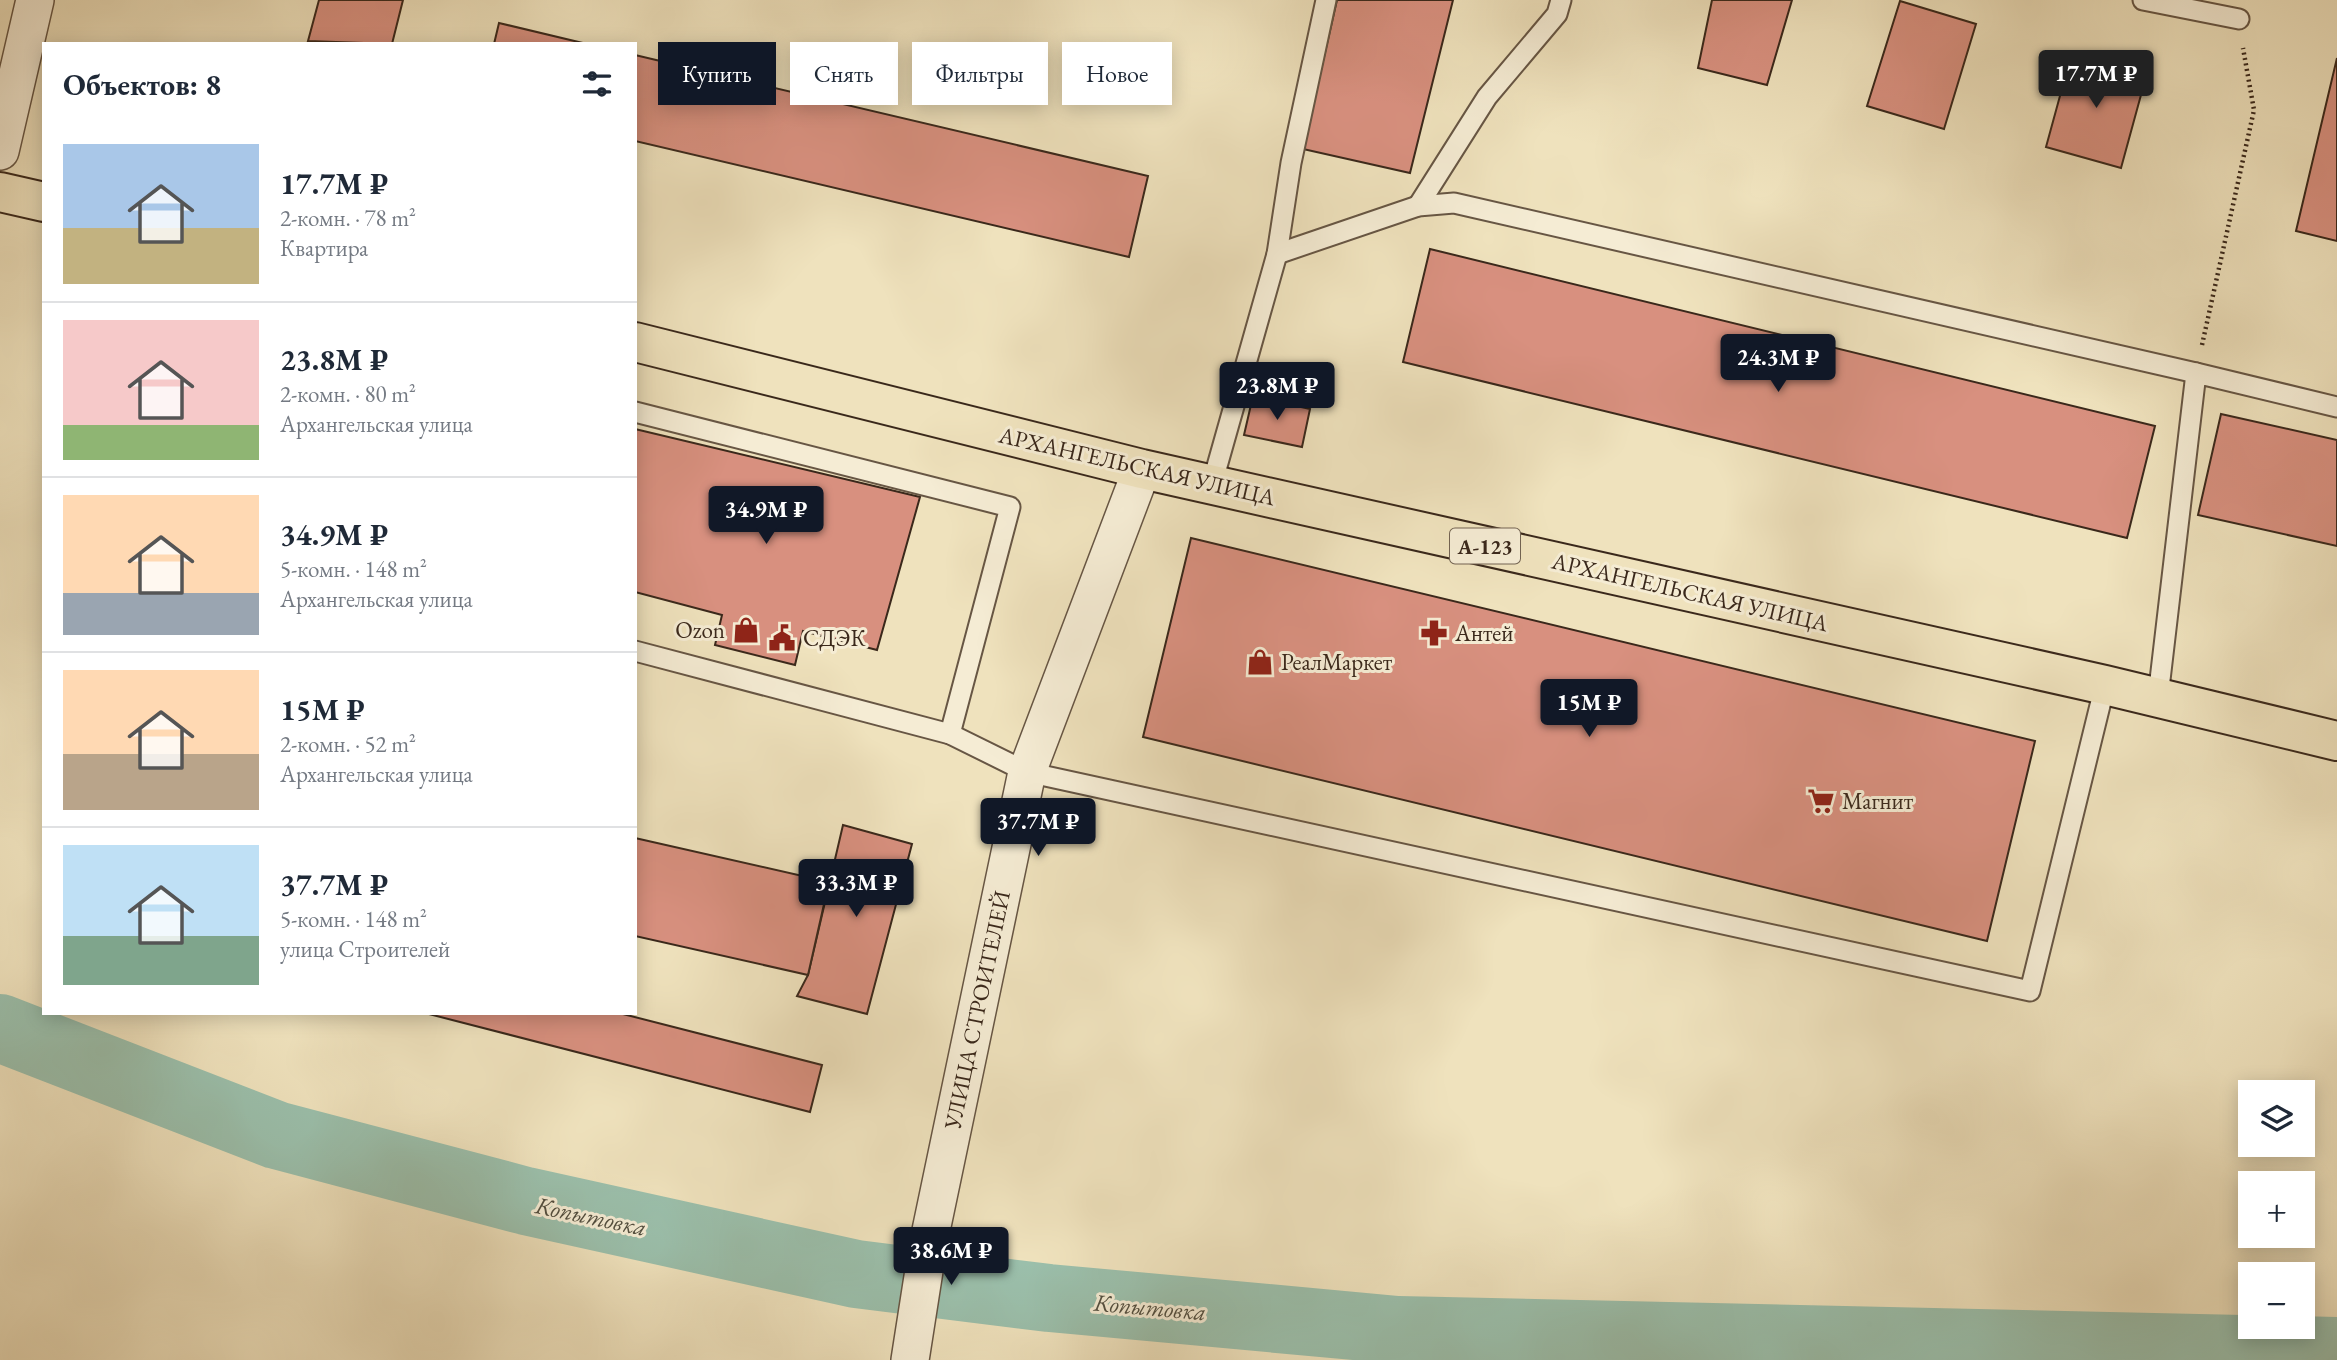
<!DOCTYPE html>
<html lang="ru">
<meta charset="utf-8">
<style>
:root{--surface:#fff;--page:#f2f2f3;--text:#1f2937;--muted:#747a83;--line:#e0e1e3;--accent:#111827}
body{margin:0;font-family:"EB Garamond",serif;background:var(--page);color:var(--text);height:100vh;display:flex;flex-direction:column;font-size:26px;white-space:nowrap}
*{box-sizing:border-box;margin:0}
p{font-size:23px;color:var(--muted)}
.icon{flex:none;width:38px;height:38px;fill:none;stroke:currentColor;stroke-width:2;stroke-linecap:round;stroke-linejoin:round}
.map{position:relative;flex:1;overflow:hidden}
.side{position:absolute;left:42px;top:42px;width:595px;height:973px;display:flex;flex-direction:column;background:var(--surface);border-radius:0px;box-shadow:0 4px 18px #0003}
.side>*{flex:none}
.banner{position:absolute;left:658px;top:42px;width:665px;height:63px;display:flex;gap:14px}
.fabs{position:absolute;left:2238px;top:1080px;display:grid;gap:14px}
.fabs a{display:grid;place-items:center;width:77px;height:77px;border-radius:0px;background:var(--surface);box-shadow:0 4px 18px #0003;font-size:35px}
.price{position:absolute;translate:-50% -60px;padding:0 16px;border-radius:7px;background:var(--accent);color:#fff;font-size:23px;line-height:46px;filter:drop-shadow(0 2px 4px #0008)}
.price::after{content:'';position:absolute;left:50%;top:42px;width:21px;height:16px;margin-left:-10px;background:inherit;clip-path:polygon(0 0,100% 0,50% 100%)}
.price.on{background:#222;color:#fff}
ul{padding:0;list-style:none}
li{display:flex;align-items:center;gap:21px;height:175px;padding:0 21px}
li+li{border-top:2px solid var(--line)}
li span{display:grid;place-items:center;flex:none;width:196px;height:140px;border-radius:0px;color:#555}
li>.icon{margin-inline-start:auto}
span .icon{width:84px;height:84px;fill:#fffc;stroke-width:1}
li b{font-size:30px}
h2{display:flex;justify-content:space-between;align-items:center;height:84px;padding:0 21px;font-size:30px}
.chip{padding:0 24px;border-radius:0px;background:var(--surface);box-shadow:0 4px 18px #0003;font-size:24px;line-height:63px}
.chip.on{background:var(--accent);color:#fff}
.map>svg:first-child{display:block}
</style>
<div class="map">
<svg width="2337" height="1360" viewBox="0 0 2337 1360">
<rect width="100%" height="100%" fill="#efe2bd"/>
<filter id="stains"><feTurbulence type="fractalNoise" baseFrequency=".00286" numOctaves="4"/><feColorMatrix values="0 0 0 0 .2 0 0 0 0 .09 0 0 0 0 .02 0 0 0 .5 -.17"/></filter>
<radialGradient id="worn" r=".72"><stop offset=".6" stop-color="#630" stop-opacity="0"/><stop offset="1" stop-color="#630" stop-opacity=".3"/></radialGradient>
<g fill="none" stroke-linecap="round" stroke-linejoin="round">
<polyline stroke="#9bbfab" stroke-width="68" points="0,1028 276,1135 526,1201 856,1274 1049,1298 1398,1330 2337,1351"/>
</g>
<g fill="#d8907f" stroke="#3a281b" stroke-width="2">
<polygon points="319,0 403,0 392,44 308,41"/>
<polygon points="1337,0 1453,0 1410,173 1303,149"/>
<polygon points="1712,0 1792,0 1767,85 1698,68"/>
<polygon points="1900,1 1976,24 1944,129 1867,106"/>
<polygon points="499,23 587,44 494,44"/>
<polygon points="2072,52 2147,73 2121,168 2046,147"/>
<polygon points="635,55 1148,176 1129,257 635,141"/>
<polygon points="2337,58 2337,241 2296,231"/>
<polygon points="1430,249 2155,426 2127,538 1403,362"/>
<polygon points="1253,396 1310,409 1302,447 1244,435"/>
<polygon points="2221,414 2337,440 2337,546 2198,515"/>
<polygon points="635,429 920,497 877,650 803,631 795,665 715,645 722,615 635,592"/>
<polygon points="1191,538 2035,741 1987,941 1143,737"/>
<polygon points="843,825 912,844 867,1014 797,996 808,975"/>
<polygon points="635,838 829,882 808,975 635,936"/>
<polygon points="425,1013 619,1013 822,1065 810,1112"/>
</g>
<g fill="none" stroke-linecap="round" stroke-linejoin="round">
<g stroke="#675644" stroke-width="23">
<g id="lane">
<polyline points="2143,0 2239,19"/>
<polyline points="1418,206 1487,97 1557,14 1561,0"/>
<polyline points="1277,254 1418,206 1454,203 2196,373"/>
<polyline points="635,412 1010,507 950,734"/>
<polyline points="1212,484 1277,254 1291,163 1326,0"/>
<polyline points="635,651 950,734 1027,772 2030,991 2105,685"/>
<polyline points="2158,697 2196,373 2337,407"/>
</g>
</g>
<g stroke="#675644" stroke-width="40">
<g id="street">
<polyline points="0,151 35,0"/>
<polyline points="910,1360 928,1245 1027,772 1142,469"/>
</g>
</g>
<g stroke="#3a281b" stroke-width="42">
<g id="primary">
<polyline points="0,192 44,202"/>
<polyline points="635,342 1142,469 2105,685 2337,741"/>
</g>
</g>
<polyline stroke="#3a281b" stroke-width="4.5" stroke-dasharray="2 3.5" stroke-linecap="butt" points="2202,345 2254,110 2243,48"/>
<use href="#lane" stroke="#f5ecd4" stroke-width="19"/>
<use href="#street" stroke="#f5ecd4" stroke-width="37"/>
<use href="#primary" stroke="#efe2bd" stroke-width="38"/>
</g>
<defs>
<g id="shop-bare" transform="scale(2.1)"><path d="M-5-2.5h2.3a2.7 3.5 0 0 1 5.4 0H5L5.5 6h-11ZM-1.5-2.5h3a1.5 2.3 0 0 0-3 0Z" fill="#8f2418" stroke="#f5ecd4" stroke-width="2.5" paint-order="stroke"/></g>
<g id="pharmacy-bare" transform="scale(2.1)"><path d="M-2-6h4v4h4v4h-4v4h-4v-4h-4v-4h4Z" fill="#8f2418" stroke="#f5ecd4" stroke-width="2.5" paint-order="stroke"/></g>
<g id="civic-bare" transform="scale(2.1)"><path d="M-.6-6.5H3V-4.5H.6V-3L4-1V1h2V6H-6V1h2V-1L-.6-3ZM-1.2 2.5V6h2.4V2.5Z" fill="#8f2418" stroke="#f5ecd4" stroke-width="2.5" paint-order="stroke"/></g>
<g id="supermarket-bare" transform="scale(2.1)"><path d="M-6-5.5h2.5l.6 2H6L4.5 2H-2.5L-4.4-4H-6ZM-1.5 3.2a1.3 1.3 0 1 0 .1 0ZM3 3.2a1.3 1.3 0 1 0 .1 0Z" fill="#8f2418" stroke="#f5ecd4" stroke-width="2.5" paint-order="stroke"/></g>
</defs>
<g fill-rule="evenodd">
<use href="#shop-bare" x="746" y="630"/>
<use href="#pharmacy-bare" x="1434" y="633"/>
<use href="#civic-bare" x="782" y="638"/>
<use href="#shop-bare" x="1260" y="662"/>
<use href="#supermarket-bare" x="1821" y="801"/>
</g>
<g text-anchor="middle" dominant-baseline="central" stroke-width="6" stroke-linejoin="round" paint-order="stroke">
<rect fill="#f5ecd4" stroke="#726352" stroke-width="2" x="1450" y="528.5" width="70" height="35" rx="5"/>
<g font-size="21" font-weight="bold" fill="#3a281b">
<text x="1485" y="546">А-123</text>
</g>
<g font-size="23" fill="#3a281b" stroke="#f5ecd4">
<text transform="translate(1137 466) rotate(13)">АРХАНГЕЛЬСКАЯ УЛИЦА</text>
<text transform="translate(1690 592) rotate(13)">АРХАНГЕЛЬСКАЯ УЛИЦА</text>
<text transform="translate(977 1010) rotate(-78)">УЛИЦА СТРОИТЕЛЕЙ</text>
</g>
<g font-size="23" fill="#3a281b" stroke="#f5ecd4" text-anchor="start">
<text x="725" y="630" text-anchor="end">Ozon</text>
<text x="1455" y="633">Антей</text>
<text x="803" y="638">СДЭК</text>
<text x="1281" y="662">РеалМаркет</text>
<text x="1842" y="801">Магнит</text>
</g>
<g font-size="24" font-style="italic" fill="#524e3f" stroke="#f5ecd4">
<text transform="translate(591 1216) rotate(12)">Копытовка</text>
<text transform="translate(1150 1307) rotate(5)">Копытовка</text>
</g>
</g>
<rect width="100%" height="100%" filter="url(#stains)"/>
<rect width="100%" height="100%" fill="url(#worn)"/>
</svg>
<div class="fabs">
<a><svg class="icon" aria-label="layers" viewBox="0 0 24 24"><path d="M12 4l9 5-9 5-9-5zM3 14l9 5 9-5"/></svg></a>
<a>+</a>
<a>−</a>
</div>
<b class="price on" style="left:2096px;top:110px">17.7M ₽</b>
<b class="price" style="left:1778px;top:394px">24.3M ₽</b>
<b class="price" style="left:1277px;top:422px">23.8M ₽</b>
<b class="price" style="left:766px;top:546px">34.9M ₽</b>
<b class="price" style="left:1589px;top:739px">15M ₽</b>
<b class="price" style="left:1038px;top:858px">37.7M ₽</b>
<b class="price" style="left:856px;top:919px">33.3M ₽</b>
<b class="price" style="left:951px;top:1287px">38.6M ₽</b>
<div class="banner">
<a class="chip on">Купить</a>
<a class="chip">Снять</a>
<a class="chip">Фильтры</a>
<a class="chip">Новое</a>
</div>
<section class="side">
<h2>Объектов: 8<svg class="icon" aria-label="filters" viewBox="0 0 24 24"><path d="M4 7h16M4 17h16"/><circle cx="9" cy="7" r="2"/><circle cx="15" cy="17" r="2"/></svg></h2>
<ul>
<li><span style="background:linear-gradient(#a9c7e8 60%,#c2b280 0)"><svg class="icon" aria-label="home" viewBox="0 0 24 24"><path d="M3 11l9-7 9 7M6 9v11h12V9"/></svg></span><div><b>17.7M ₽</b><p>2-комн. · 78 m²</p><p>Квартира</p></div></li>
<li><span style="background:linear-gradient(#f6c9c9 75%,#8fb573 0)"><svg class="icon" aria-label="home" viewBox="0 0 24 24"><path d="M3 11l9-7 9 7M6 9v11h12V9"/></svg></span><div><b>23.8M ₽</b><p>2-комн. · 80 m²</p><p>Архангельская улица</p></div></li>
<li><span style="background:linear-gradient(#ffd9b3 70%,#9aa5b1 0)"><svg class="icon" aria-label="home" viewBox="0 0 24 24"><path d="M3 11l9-7 9 7M6 9v11h12V9"/></svg></span><div><b>34.9M ₽</b><p>5-комн. · 148 m²</p><p>Архангельская улица</p></div></li>
<li><span style="background:linear-gradient(#ffd9b3 60%,#b9a48a 0)"><svg class="icon" aria-label="home" viewBox="0 0 24 24"><path d="M3 11l9-7 9 7M6 9v11h12V9"/></svg></span><div><b>15M ₽</b><p>2-комн. · 52 m²</p><p>Архангельская улица</p></div></li>
<li><span style="background:linear-gradient(#bfe0f5 65%,#7fa58c 0)"><svg class="icon" aria-label="home" viewBox="0 0 24 24"><path d="M3 11l9-7 9 7M6 9v11h12V9"/></svg></span><div><b>37.7M ₽</b><p>5-комн. · 148 m²</p><p>улица Строителей</p></div></li>
</ul>
</section>
</div>
